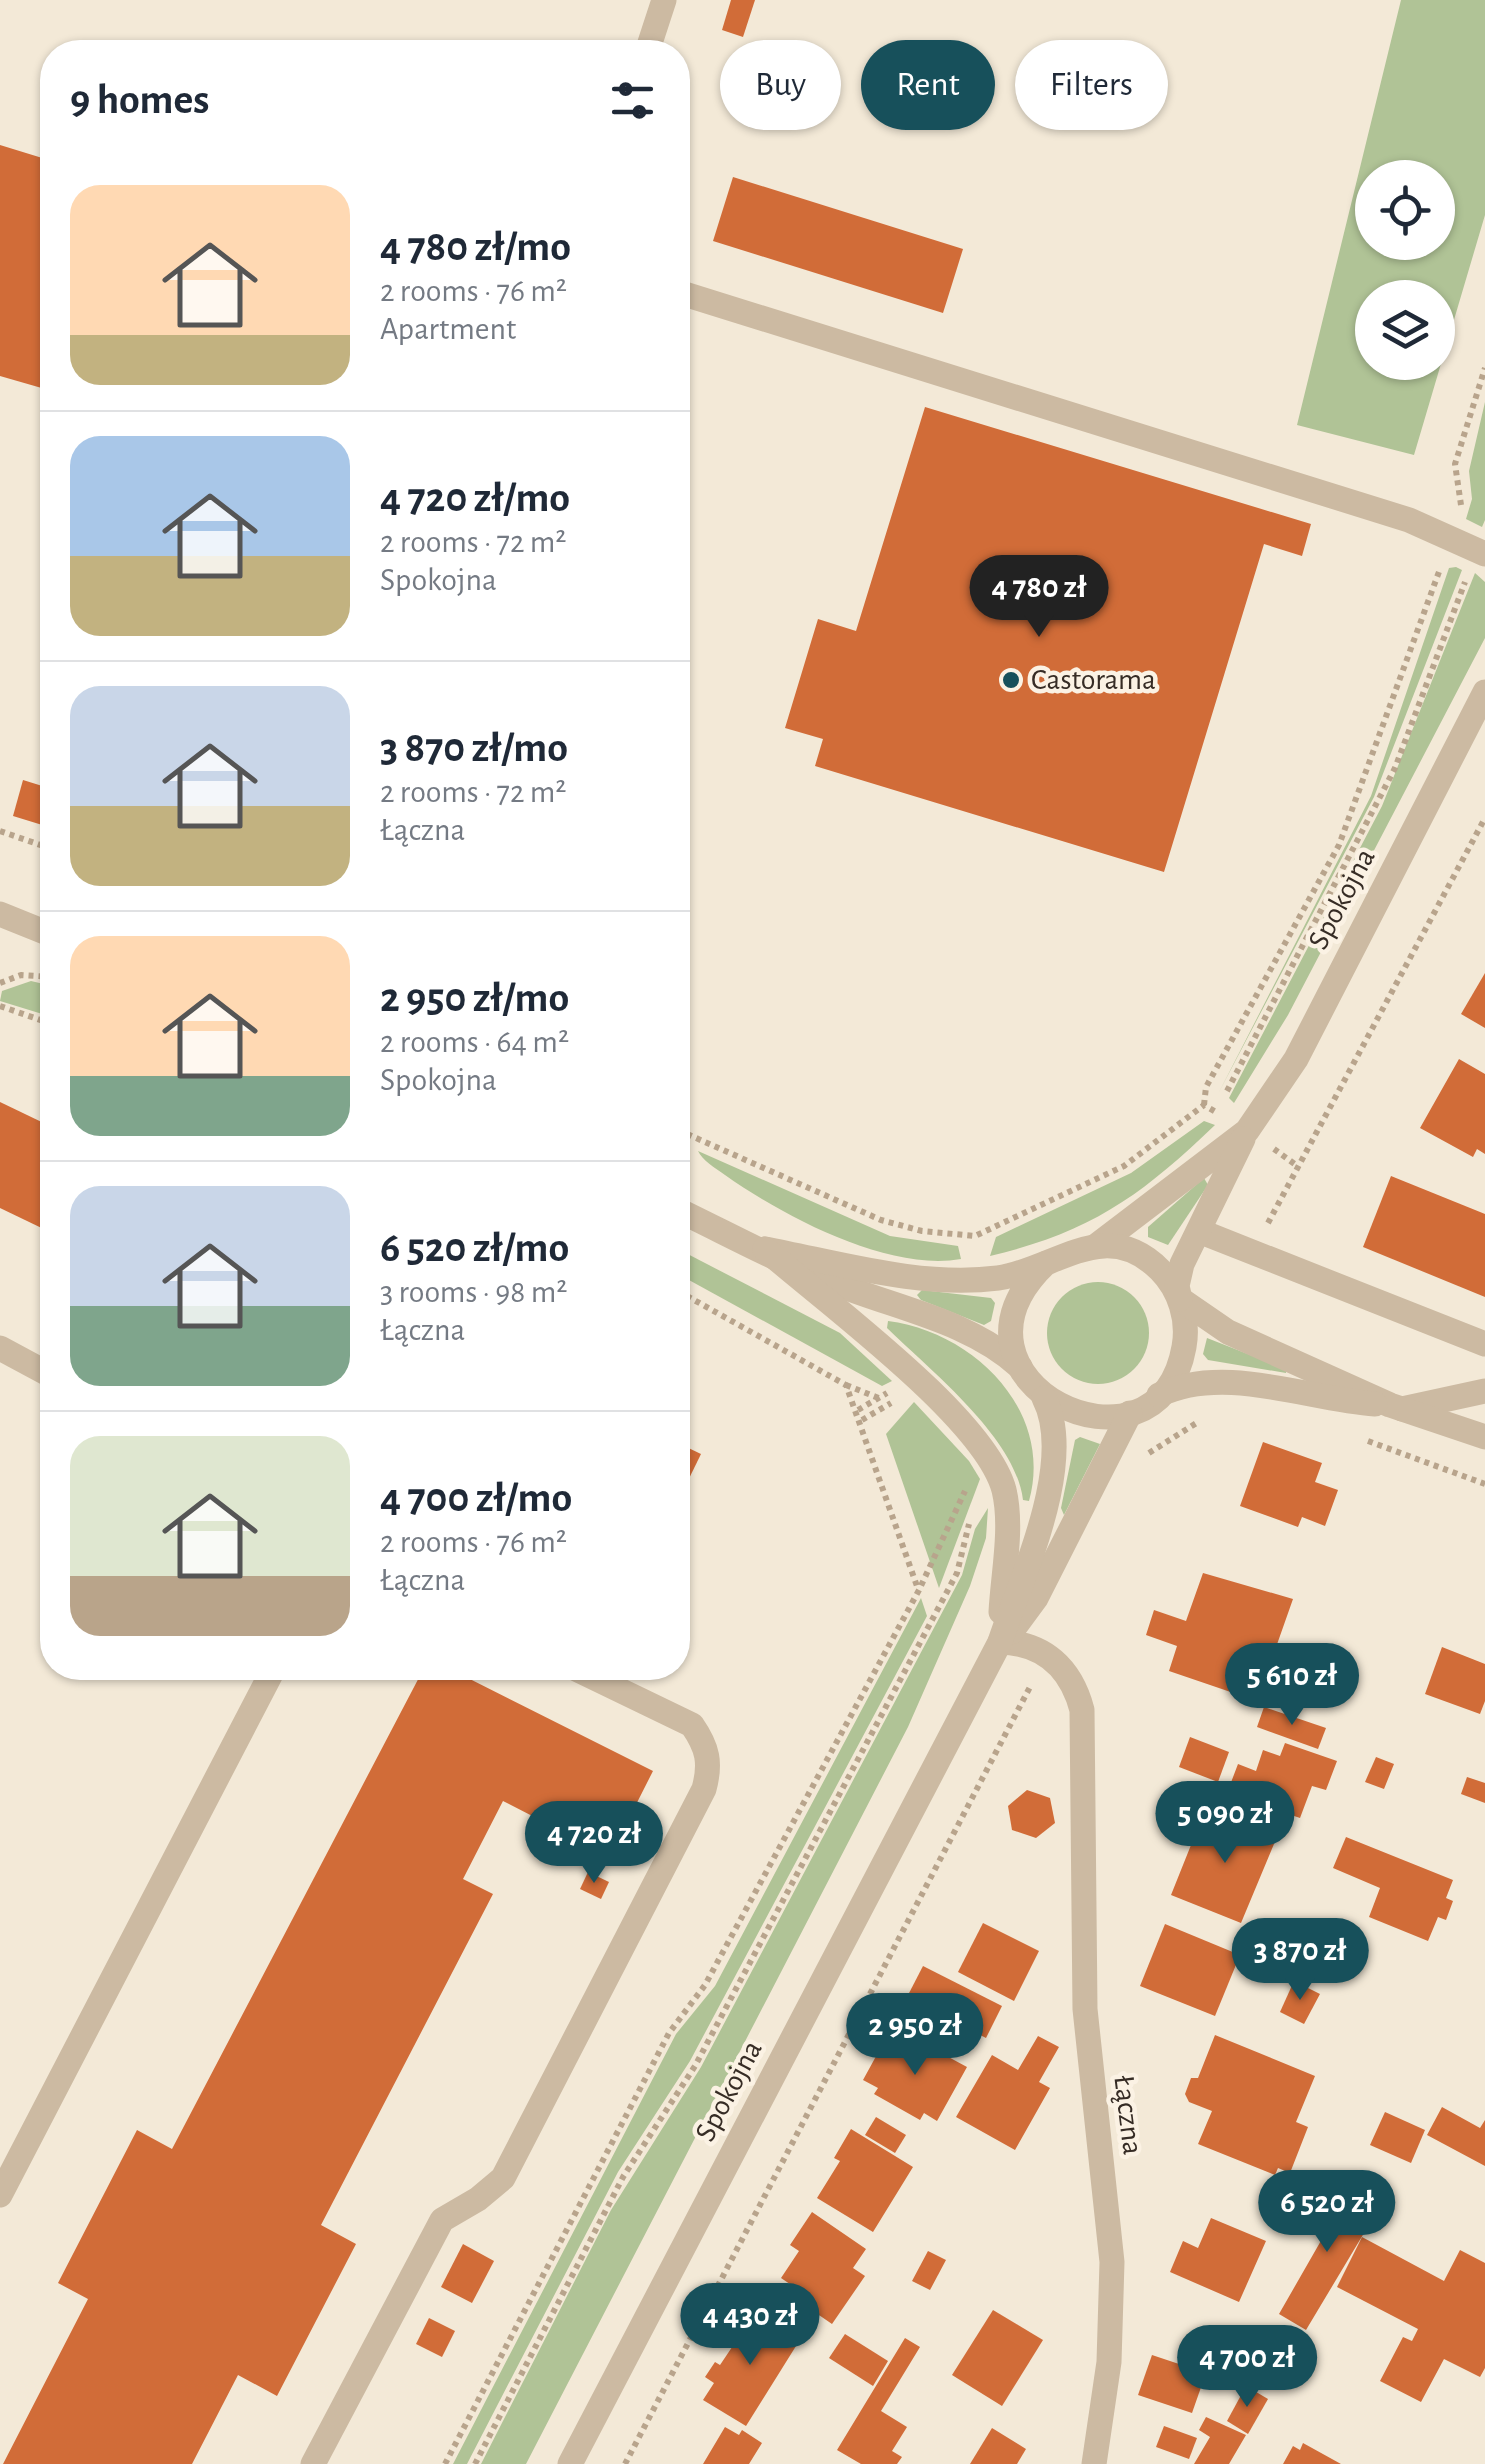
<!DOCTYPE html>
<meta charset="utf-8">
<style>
:root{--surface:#fff;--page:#f2f2f3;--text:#1f2937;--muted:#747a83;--line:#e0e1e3;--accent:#17505b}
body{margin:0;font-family:"Alegreya Sans",sans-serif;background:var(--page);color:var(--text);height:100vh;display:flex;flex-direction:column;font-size:38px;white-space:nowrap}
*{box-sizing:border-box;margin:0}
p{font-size:32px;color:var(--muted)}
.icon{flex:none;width:55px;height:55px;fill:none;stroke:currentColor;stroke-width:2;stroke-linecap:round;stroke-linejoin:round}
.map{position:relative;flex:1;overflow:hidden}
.sheet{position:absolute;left:40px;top:40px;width:650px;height:1640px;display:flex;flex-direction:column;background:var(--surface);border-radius:40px;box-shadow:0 2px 8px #0004}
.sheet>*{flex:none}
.banner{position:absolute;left:720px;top:40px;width:615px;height:90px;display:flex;gap:20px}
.fabs{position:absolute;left:1355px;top:160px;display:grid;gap:20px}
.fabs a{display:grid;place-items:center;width:100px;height:100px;border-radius:50%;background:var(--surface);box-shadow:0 2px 8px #0004;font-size:50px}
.price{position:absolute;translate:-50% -85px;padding:0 22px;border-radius:35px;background:var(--accent);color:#fff;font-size:32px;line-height:65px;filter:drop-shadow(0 2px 5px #0008)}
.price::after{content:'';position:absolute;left:50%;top:60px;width:30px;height:22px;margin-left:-15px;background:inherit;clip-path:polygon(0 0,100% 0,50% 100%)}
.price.active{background:#222;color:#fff}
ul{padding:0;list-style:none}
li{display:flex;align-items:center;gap:30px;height:250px;padding:0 30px}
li+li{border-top:2px solid var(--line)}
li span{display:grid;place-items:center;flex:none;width:280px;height:200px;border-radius:30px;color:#555}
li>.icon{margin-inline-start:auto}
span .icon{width:120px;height:120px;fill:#fffc;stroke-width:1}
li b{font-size:42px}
h2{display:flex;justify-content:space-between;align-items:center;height:120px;padding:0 30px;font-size:42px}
.pill{padding:0 35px;border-radius:45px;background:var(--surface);box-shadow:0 2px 8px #0004;font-size:35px;line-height:90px}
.pill.active{background:var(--accent);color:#fff}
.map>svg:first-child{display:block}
</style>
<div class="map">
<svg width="1485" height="2464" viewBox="0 0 1485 2464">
<rect width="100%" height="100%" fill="#f3e9d7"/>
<g fill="#b0c396" fill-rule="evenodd">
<path d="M1401,0H1485V215L1414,455L1297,425ZM1372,178H1438V242H1372ZM1372,298H1438V362H1372Z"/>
<polygon points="1485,402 1485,520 1482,527 1466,519 1472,499 1469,471"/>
<polygon points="1456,567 1462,570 1374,797 1218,1094 1371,796 1449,568"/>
<polygon points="1475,573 1485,582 1485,638 1288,1015 1234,1103 1229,1098 1382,806"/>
<polygon points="31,981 52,986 52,1017 0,1001 2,991"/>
<path d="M1204,1121L1215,1125C1141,1196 1091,1232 990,1256L996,1237L1131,1173Z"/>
<path d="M698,1151L890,1236L958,1246L961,1259C888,1272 783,1216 725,1175C715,1168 702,1160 698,1151Z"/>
<polygon points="1204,1178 1208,1185 1168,1245 1148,1237 1148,1227"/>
<polygon points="678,1249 840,1333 892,1381 882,1386 678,1274"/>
<circle cx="1098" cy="1333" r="51"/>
<polygon points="922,1290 991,1298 995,1303 991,1321 984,1325 921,1300 917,1295"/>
<path d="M888,1321C974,1332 1054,1411 1029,1501L1023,1500C1016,1438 930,1370 887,1328Z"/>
<polygon points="1207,1338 1286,1369 1286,1373 1208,1360 1203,1354"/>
<polygon points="914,1402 969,1461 980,1479 939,1588 886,1434"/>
<polygon points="1080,1437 1100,1444 1064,1515 1061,1508 1075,1440"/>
<polygon points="988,1508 986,1538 970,1586 908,1727 526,2464 481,2464 611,2210 701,2067 962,1575 975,1529"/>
<polygon points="921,1598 927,1616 690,2061 618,2172 467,2464 453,2464 676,2034 715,1986"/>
</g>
<g fill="#d16c38">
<polygon points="731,0 755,0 743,37 722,30"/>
<polygon points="0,145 52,161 52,391 0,376"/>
<polygon points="733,177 963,249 943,313 713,241"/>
<polygon points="925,407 1311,524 1302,556 1264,544 1164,872 815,766 823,739 785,728 818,619 856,631"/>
<polygon points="23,780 52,789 52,828 13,816"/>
<polygon points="1485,973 1485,1028 1461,1014"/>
<polygon points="1459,1059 1485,1074 1485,1154 1477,1149 1473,1157 1420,1128"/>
<polygon points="0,1102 52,1127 52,1233 0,1208"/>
<polygon points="1391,1176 1485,1214 1485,1297 1363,1247"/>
<polygon points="1263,1442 1322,1463 1315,1482 1338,1490 1325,1526 1302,1517 1298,1527 1240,1506"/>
<polygon points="678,1443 701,1454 678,1501"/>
<polygon points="1203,1573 1293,1599 1257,1701 1169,1671 1177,1646 1146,1635 1154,1610 1186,1621"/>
<polygon points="1442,1647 1485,1664 1485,1701 1480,1714 1425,1694"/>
<polygon points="424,1668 448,1668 653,1771 610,1856 503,1801 463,1879 493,1894 321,2225 356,2244 277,2396 238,2375 192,2464 3,2464 88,2299 58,2283 137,2130 172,2149"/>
<polygon points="1264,1707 1326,1728 1318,1749 1257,1727"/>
<polygon points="1190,1737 1229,1752 1218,1782 1179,1767"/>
<polygon points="1285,1743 1337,1761 1326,1790 1312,1786 1300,1818 1227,1793 1238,1764 1256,1771 1263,1750 1280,1756"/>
<polygon points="1376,1757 1394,1764 1384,1789 1365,1782"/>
<polygon points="1467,1777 1485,1783 1485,1803 1461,1794"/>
<polygon points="1027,1790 1050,1798 1055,1823 1036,1838 1012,1830 1008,1806"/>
<polygon points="1234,1814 1279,1832 1241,1923 1171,1895 1203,1815 1228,1826"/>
<polygon points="1346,1837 1453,1880 1446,1898 1453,1901 1446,1920 1438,1917 1428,1941 1369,1917 1380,1888 1333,1868"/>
<polygon points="588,1872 609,1882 601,1899 580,1889"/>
<polygon points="983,1923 1039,1951 1014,2001 958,1972"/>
<polygon points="1165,1924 1240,1955 1215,2016 1140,1986"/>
<polygon points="923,1966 1002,2006 986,2038 907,1997"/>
<polygon points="1294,1981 1320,1994 1304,2024 1280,2012"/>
<polygon points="902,2032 967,2067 937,2121 924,2113 920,2120 874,2094 878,2088 863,2080 880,2049 890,2054"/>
<polygon points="1215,2035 1315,2076 1296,2122 1308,2127 1290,2173 1278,2168 1275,2175 1198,2144 1212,2111 1189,2102 1185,2094 1191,2078 1198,2078"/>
<polygon points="1038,2036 1059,2047 1039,2082 1050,2088 1015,2150 956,2117 992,2055 1018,2070"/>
<polygon points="1442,2107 1480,2128 1485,2120 1485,2166 1427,2135"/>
<polygon points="1385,2112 1425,2130 1411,2163 1370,2145"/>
<polygon points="876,2117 906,2135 895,2153 865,2135"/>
<polygon points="851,2129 913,2167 873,2232 817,2198 840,2161 834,2158"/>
<polygon points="1321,2188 1376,2213 1306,2330 1279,2314 1330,2225 1308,2215"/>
<polygon points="812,2212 866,2249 853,2268 865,2276 832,2324 800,2302 806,2295 781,2278 799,2251 790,2245"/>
<polygon points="1211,2218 1266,2241 1239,2302 1170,2272 1183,2241 1198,2248"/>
<polygon points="1362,2237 1444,2281 1460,2250 1485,2263 1485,2368 1480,2377 1444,2359 1421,2402 1380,2381 1403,2337 1412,2341 1418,2329 1337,2287"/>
<polygon points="463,2244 494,2261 472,2303 441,2287"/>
<polygon points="928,2251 946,2260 930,2290 912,2281"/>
<polygon points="757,2310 801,2338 746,2426 703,2400 714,2383 705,2377 715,2362 720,2365"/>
<polygon points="993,2310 1043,2340 1002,2406 952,2375"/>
<polygon points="429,2318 455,2331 442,2357 416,2344"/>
<polygon points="845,2334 888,2361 873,2386 829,2358"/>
<polygon points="905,2338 920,2347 881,2411 907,2427 892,2451 902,2457 897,2464 861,2464 837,2450"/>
<polygon points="1152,2355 1206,2373 1192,2413 1138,2395"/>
<polygon points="1246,2386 1268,2399 1248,2434 1227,2421"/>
<polygon points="1206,2417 1246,2435 1229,2464 1194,2464 1210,2437 1199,2430"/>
<polygon points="1164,2426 1197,2438 1189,2459 1156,2447"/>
<polygon points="725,2427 739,2435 742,2430 762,2443 749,2464 703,2464"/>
<polygon points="992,2428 1026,2449 1017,2464 970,2464"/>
<polygon points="1303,2443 1341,2464 1283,2464 1293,2446 1300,2450"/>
</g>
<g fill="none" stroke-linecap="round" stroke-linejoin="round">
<g stroke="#b8a48c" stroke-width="6" stroke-dasharray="5 5" stroke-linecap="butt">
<polyline points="1461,505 1455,464 1485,368"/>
<polyline points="0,831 52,849"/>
<polyline points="0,983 21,975 52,977"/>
<polyline points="0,1006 52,1024"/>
<polyline points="1227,1091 1395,768 1465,582"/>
<polyline points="1204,1105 1206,1087 1339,845 1440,569"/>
<polyline points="678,1130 881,1220 922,1231 975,1236 1124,1166 1204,1105 1216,1112"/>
<polyline points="1274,1149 1296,1165"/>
<polyline points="1268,1223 1485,818"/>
<polyline points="678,1291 846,1385 918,1589"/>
<polyline points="846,1385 881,1399"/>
<polyline points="858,1410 887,1393"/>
<polyline points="862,1420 891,1403"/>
<polyline points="1368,1441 1485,1484"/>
<polyline points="1149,1453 1198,1422"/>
<polyline points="445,2464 669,2033 705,1985 919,1590 965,1491"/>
<polyline points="475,2464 623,2177 695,2066 957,1573 969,1524"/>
<polyline points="625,2464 1031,1685"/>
</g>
<g stroke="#ccbaa2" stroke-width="25">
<polyline points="647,52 664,0"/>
<polyline points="678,292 1409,520 1485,554"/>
<polyline points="1199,1231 1485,1344"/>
<polyline points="0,1348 52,1376"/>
<polyline points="1402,1409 1485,1391"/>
<polyline points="0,2195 274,1668"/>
<path d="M313,2464L442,2220L478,2199L503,2178L704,1789C711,1763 708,1748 692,1725L574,1668"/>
</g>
<path stroke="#ccbaa2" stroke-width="25" d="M1000,1642C1044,1643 1071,1668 1082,1710L1085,2009L1112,2262L1109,2362L1094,2464"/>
<g stroke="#ccbaa2" stroke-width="25">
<polyline points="0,914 52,935"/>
<path d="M678,1210C730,1235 785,1265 839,1285C900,1309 971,1322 1020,1367"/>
<polyline points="1096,1246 1247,1131 1296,1059 1485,692"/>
<path d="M765,1249C839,1263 921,1288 998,1278C1055,1270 1105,1215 1160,1270C1180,1290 1189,1320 1184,1347C1158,1495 923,1380 1046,1263"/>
<path d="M765,1249C824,1301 985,1418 1004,1490C1013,1527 1003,1574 1001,1612"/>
<polyline points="1180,1299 1228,1332 1390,1405 1485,1437"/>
<polyline points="1180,1299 1177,1286 1182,1264 1243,1139"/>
<path d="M1159,1395C1224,1364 1307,1399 1375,1404"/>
<polyline points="1011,1632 1036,1598 1130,1413"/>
<path d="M570,2464L1000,1642C1021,1578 1077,1462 1044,1398"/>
</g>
</g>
<circle fill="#17505b" stroke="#fbf2e4" stroke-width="4" cx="1011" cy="680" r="10"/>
<g text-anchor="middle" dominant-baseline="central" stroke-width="9" stroke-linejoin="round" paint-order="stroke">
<g font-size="30" fill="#362c25" stroke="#fbf2e4" text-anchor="start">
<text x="1031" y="680">Castorama</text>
</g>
<g font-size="30" fill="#362c25" stroke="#fbf2e4">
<text transform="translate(1342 899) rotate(-62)">Spokojna</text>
<text transform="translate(729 2091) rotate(-62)">Spokojna</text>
<text transform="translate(1128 2115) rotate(83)">Łączna</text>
</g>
</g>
</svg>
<div class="fabs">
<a><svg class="icon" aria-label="locate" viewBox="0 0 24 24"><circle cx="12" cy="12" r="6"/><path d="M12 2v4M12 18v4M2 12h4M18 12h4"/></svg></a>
<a><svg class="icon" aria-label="layers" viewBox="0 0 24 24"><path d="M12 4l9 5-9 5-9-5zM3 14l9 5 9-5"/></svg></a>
</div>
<b class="price active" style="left:1039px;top:640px">4 780 zł</b>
<b class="price" style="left:1292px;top:1728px">5 610 zł</b>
<b class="price" style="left:1225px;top:1866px">5 090 zł</b>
<b class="price" style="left:594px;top:1886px">4 720 zł</b>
<b class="price" style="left:1300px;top:2003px">3 870 zł</b>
<b class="price" style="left:915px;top:2078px">2 950 zł</b>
<b class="price" style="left:1327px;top:2255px">6 520 zł</b>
<b class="price" style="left:750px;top:2368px">4 430 zł</b>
<b class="price" style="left:1247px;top:2410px">4 700 zł</b>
<div class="banner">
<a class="pill">Buy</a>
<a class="pill active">Rent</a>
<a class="pill">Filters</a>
</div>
<section class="sheet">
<h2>9 homes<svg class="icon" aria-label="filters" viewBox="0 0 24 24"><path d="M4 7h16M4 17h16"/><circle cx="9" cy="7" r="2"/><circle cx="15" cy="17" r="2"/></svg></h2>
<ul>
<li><span style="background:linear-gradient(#ffd9b3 75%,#c2b280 0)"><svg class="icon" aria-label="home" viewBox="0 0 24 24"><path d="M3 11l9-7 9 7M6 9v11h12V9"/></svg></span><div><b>4 780 zł/mo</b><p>2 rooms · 76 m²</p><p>Apartment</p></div></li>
<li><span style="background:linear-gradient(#a9c7e8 60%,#c2b280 0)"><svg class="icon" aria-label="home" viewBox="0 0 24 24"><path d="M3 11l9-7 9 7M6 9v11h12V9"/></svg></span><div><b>4 720 zł/mo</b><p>2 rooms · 72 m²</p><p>Spokojna</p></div></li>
<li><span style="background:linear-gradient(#c9d6e8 60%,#c2b280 0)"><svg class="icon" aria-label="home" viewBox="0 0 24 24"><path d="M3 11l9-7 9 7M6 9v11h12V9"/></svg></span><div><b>3 870 zł/mo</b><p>2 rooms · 72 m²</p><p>Łączna</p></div></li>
<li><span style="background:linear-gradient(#ffd9b3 70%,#7fa58c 0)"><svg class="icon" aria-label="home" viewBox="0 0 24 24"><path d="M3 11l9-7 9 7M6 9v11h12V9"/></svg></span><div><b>2 950 zł/mo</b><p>2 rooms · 64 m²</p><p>Spokojna</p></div></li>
<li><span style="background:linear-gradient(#c9d6e8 60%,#7fa58c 0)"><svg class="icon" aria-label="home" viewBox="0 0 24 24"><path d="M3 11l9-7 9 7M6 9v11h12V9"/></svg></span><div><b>6 520 zł/mo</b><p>3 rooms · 98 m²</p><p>Łączna</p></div></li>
<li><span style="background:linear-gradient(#dfe7d0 70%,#b9a48a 0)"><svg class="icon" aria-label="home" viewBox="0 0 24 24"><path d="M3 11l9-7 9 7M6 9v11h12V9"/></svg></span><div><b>4 700 zł/mo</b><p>2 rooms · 76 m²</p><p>Łączna</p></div></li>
</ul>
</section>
</div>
